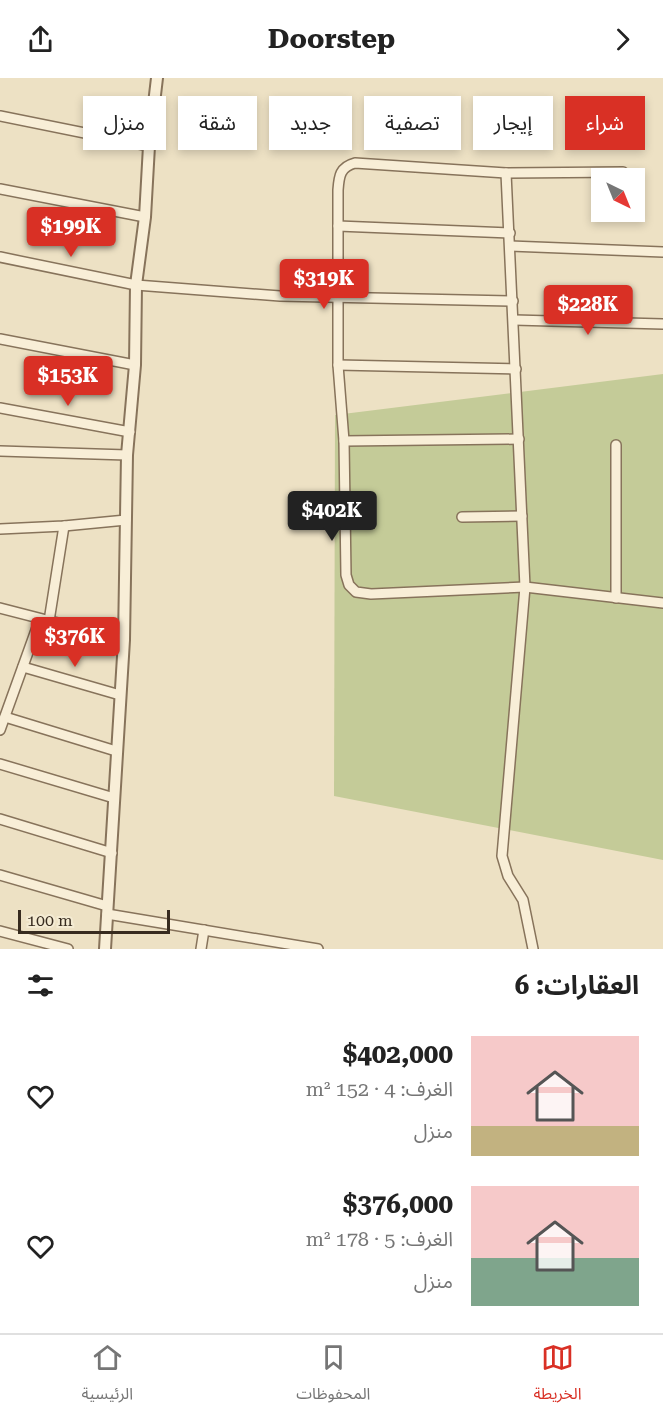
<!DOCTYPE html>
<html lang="ar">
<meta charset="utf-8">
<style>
:root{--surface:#fff;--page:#f2f2f2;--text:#222;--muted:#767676;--line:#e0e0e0;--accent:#d93025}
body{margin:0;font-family:"Roboto Serif","Noto Sans Arabic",serif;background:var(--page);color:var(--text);direction:rtl;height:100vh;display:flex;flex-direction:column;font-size:22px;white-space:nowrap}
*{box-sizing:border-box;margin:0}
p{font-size:20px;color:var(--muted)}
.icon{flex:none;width:33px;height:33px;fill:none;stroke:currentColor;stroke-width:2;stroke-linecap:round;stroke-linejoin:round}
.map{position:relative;height:871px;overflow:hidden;direction:ltr}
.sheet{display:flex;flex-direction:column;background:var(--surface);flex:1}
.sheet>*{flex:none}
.top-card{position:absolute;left:18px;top:18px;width:627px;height:54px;direction:rtl;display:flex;gap:12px}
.needle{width:39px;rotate:137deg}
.tools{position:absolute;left:591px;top:90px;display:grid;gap:12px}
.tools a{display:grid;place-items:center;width:54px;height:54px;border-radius:0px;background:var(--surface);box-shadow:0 3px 9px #0003;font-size:30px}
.scale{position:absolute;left:18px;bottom:15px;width:152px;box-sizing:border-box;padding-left:6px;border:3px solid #372b1f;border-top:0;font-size:16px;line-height:21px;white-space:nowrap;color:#372b1f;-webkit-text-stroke:4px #f4ebd3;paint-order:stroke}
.price{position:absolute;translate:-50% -51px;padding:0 14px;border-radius:6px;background:var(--accent);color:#fff;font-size:20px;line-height:39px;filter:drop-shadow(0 2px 3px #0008)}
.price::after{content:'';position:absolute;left:50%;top:36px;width:18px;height:14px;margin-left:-9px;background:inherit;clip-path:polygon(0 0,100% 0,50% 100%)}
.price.on{background:#222;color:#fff}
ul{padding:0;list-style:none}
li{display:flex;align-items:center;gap:18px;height:150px;padding:0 24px}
li span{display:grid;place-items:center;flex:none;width:168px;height:120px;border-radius:0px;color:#555}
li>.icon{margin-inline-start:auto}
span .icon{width:72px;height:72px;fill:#fffc;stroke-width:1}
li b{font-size:26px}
h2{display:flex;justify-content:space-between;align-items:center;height:72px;padding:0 24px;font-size:26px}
.tag{padding:0 21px;border-radius:0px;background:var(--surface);box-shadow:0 3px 9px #0003;font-size:21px;line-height:54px}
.tag.on{background:var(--accent);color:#fff}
header{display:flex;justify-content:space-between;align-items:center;height:78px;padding:0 24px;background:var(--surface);font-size:27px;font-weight:700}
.tab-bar{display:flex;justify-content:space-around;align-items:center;height:84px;border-top:2px solid var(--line);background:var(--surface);font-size:16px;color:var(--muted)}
.tab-bar a{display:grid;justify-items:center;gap:3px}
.tab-bar .on{color:var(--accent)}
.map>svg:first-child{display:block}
</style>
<header><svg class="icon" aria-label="forward" viewBox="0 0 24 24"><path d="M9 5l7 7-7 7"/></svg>Doorstep<svg class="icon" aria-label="share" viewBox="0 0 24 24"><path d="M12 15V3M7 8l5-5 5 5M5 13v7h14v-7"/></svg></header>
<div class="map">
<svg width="663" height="871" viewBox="0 0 663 871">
<rect width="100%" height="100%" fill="#ede1c4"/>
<polygon fill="#c4cb98" points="663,296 663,782 334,718 335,337"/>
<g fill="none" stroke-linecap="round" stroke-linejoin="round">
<g stroke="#87735b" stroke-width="12">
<g id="minor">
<polyline points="0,38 149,68"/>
<path d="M623,94L506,95L355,85C340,89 339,98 338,112V287L344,363L346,497L349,507L356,514L371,516L525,509L663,525"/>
<polyline points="506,95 525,509 502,778 508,798 523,822 533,871"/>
<polyline points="0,111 145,139"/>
<polyline points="338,148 510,155"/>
<polyline points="510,168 663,174"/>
<polyline points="0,179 136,207 280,218 513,223"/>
<polyline points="514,242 663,246"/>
<polyline points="0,261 135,287"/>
<polyline points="338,287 516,291"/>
<polyline points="0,330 130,354"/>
<polyline points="344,363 519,361"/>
<polyline points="616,367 616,520"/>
<polyline points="0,373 127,377"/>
<polyline points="462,439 522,438"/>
<polyline points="0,451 64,448 126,442"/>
<polyline points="0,530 124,562"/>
<polyline points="49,543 64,448"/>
<polyline points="23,589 120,617"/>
<polyline points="5,639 116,673"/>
<polyline points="0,652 40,541"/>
<polyline points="0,686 114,720"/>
<polyline points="0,741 112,775"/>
<polyline points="0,797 107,828"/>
<polyline points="107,836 318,871"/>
<polyline points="0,853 68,871"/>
<polyline points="201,871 204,852"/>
</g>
</g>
<g stroke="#87735b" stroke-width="14">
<polyline id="tertiary" points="105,871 124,562 127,377 135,287 136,207 145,139 149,68 157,0"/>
</g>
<use href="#minor" stroke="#f8eed7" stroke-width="9"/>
<use href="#tertiary" stroke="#f8eed7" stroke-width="10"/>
</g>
</svg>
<div class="tools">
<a><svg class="needle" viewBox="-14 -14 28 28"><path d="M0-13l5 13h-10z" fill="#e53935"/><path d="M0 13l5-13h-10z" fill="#767676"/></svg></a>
</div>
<div class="scale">100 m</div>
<b class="price" style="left:71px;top:180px">$199K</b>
<b class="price" style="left:324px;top:232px">$319K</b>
<b class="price" style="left:588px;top:258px">$228K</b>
<b class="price" style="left:68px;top:329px">$153K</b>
<b class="price on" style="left:332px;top:464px">$402K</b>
<b class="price" style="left:75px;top:590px">$376K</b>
<div class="top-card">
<a class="tag on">شراء</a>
<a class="tag">إيجار</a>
<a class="tag">تصفية</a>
<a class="tag">جديد</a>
<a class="tag">شقة</a>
<a class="tag">منزل</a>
</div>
</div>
<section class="sheet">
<h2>العقارات: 6<svg class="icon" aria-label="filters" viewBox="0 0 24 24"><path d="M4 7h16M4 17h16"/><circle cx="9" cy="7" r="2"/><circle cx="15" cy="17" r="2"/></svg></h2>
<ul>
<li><span style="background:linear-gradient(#f6c9c9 75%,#c2b280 0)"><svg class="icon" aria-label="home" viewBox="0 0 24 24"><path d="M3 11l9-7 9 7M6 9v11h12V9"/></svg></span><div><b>$402,000</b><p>الغرف: 4 · 152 m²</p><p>منزل</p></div><svg class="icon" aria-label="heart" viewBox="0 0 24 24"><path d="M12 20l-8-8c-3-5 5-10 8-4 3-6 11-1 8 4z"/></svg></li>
<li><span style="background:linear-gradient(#f6c9c9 60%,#7fa58c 0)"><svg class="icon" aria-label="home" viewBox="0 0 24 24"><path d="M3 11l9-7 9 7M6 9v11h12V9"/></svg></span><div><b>$376,000</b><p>الغرف: 5 · 178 m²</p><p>منزل</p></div><svg class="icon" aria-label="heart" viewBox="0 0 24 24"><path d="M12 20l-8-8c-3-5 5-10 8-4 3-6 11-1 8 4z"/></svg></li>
</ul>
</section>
<nav class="tab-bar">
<a class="on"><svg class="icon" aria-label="map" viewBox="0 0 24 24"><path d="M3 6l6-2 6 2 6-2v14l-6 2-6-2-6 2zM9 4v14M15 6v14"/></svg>الخريطة</a>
<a><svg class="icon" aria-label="saved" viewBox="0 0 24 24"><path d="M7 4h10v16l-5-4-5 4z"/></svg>المحفوظات</a>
<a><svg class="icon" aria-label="home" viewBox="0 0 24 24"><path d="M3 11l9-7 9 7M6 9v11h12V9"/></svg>الرئيسية</a>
</nav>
